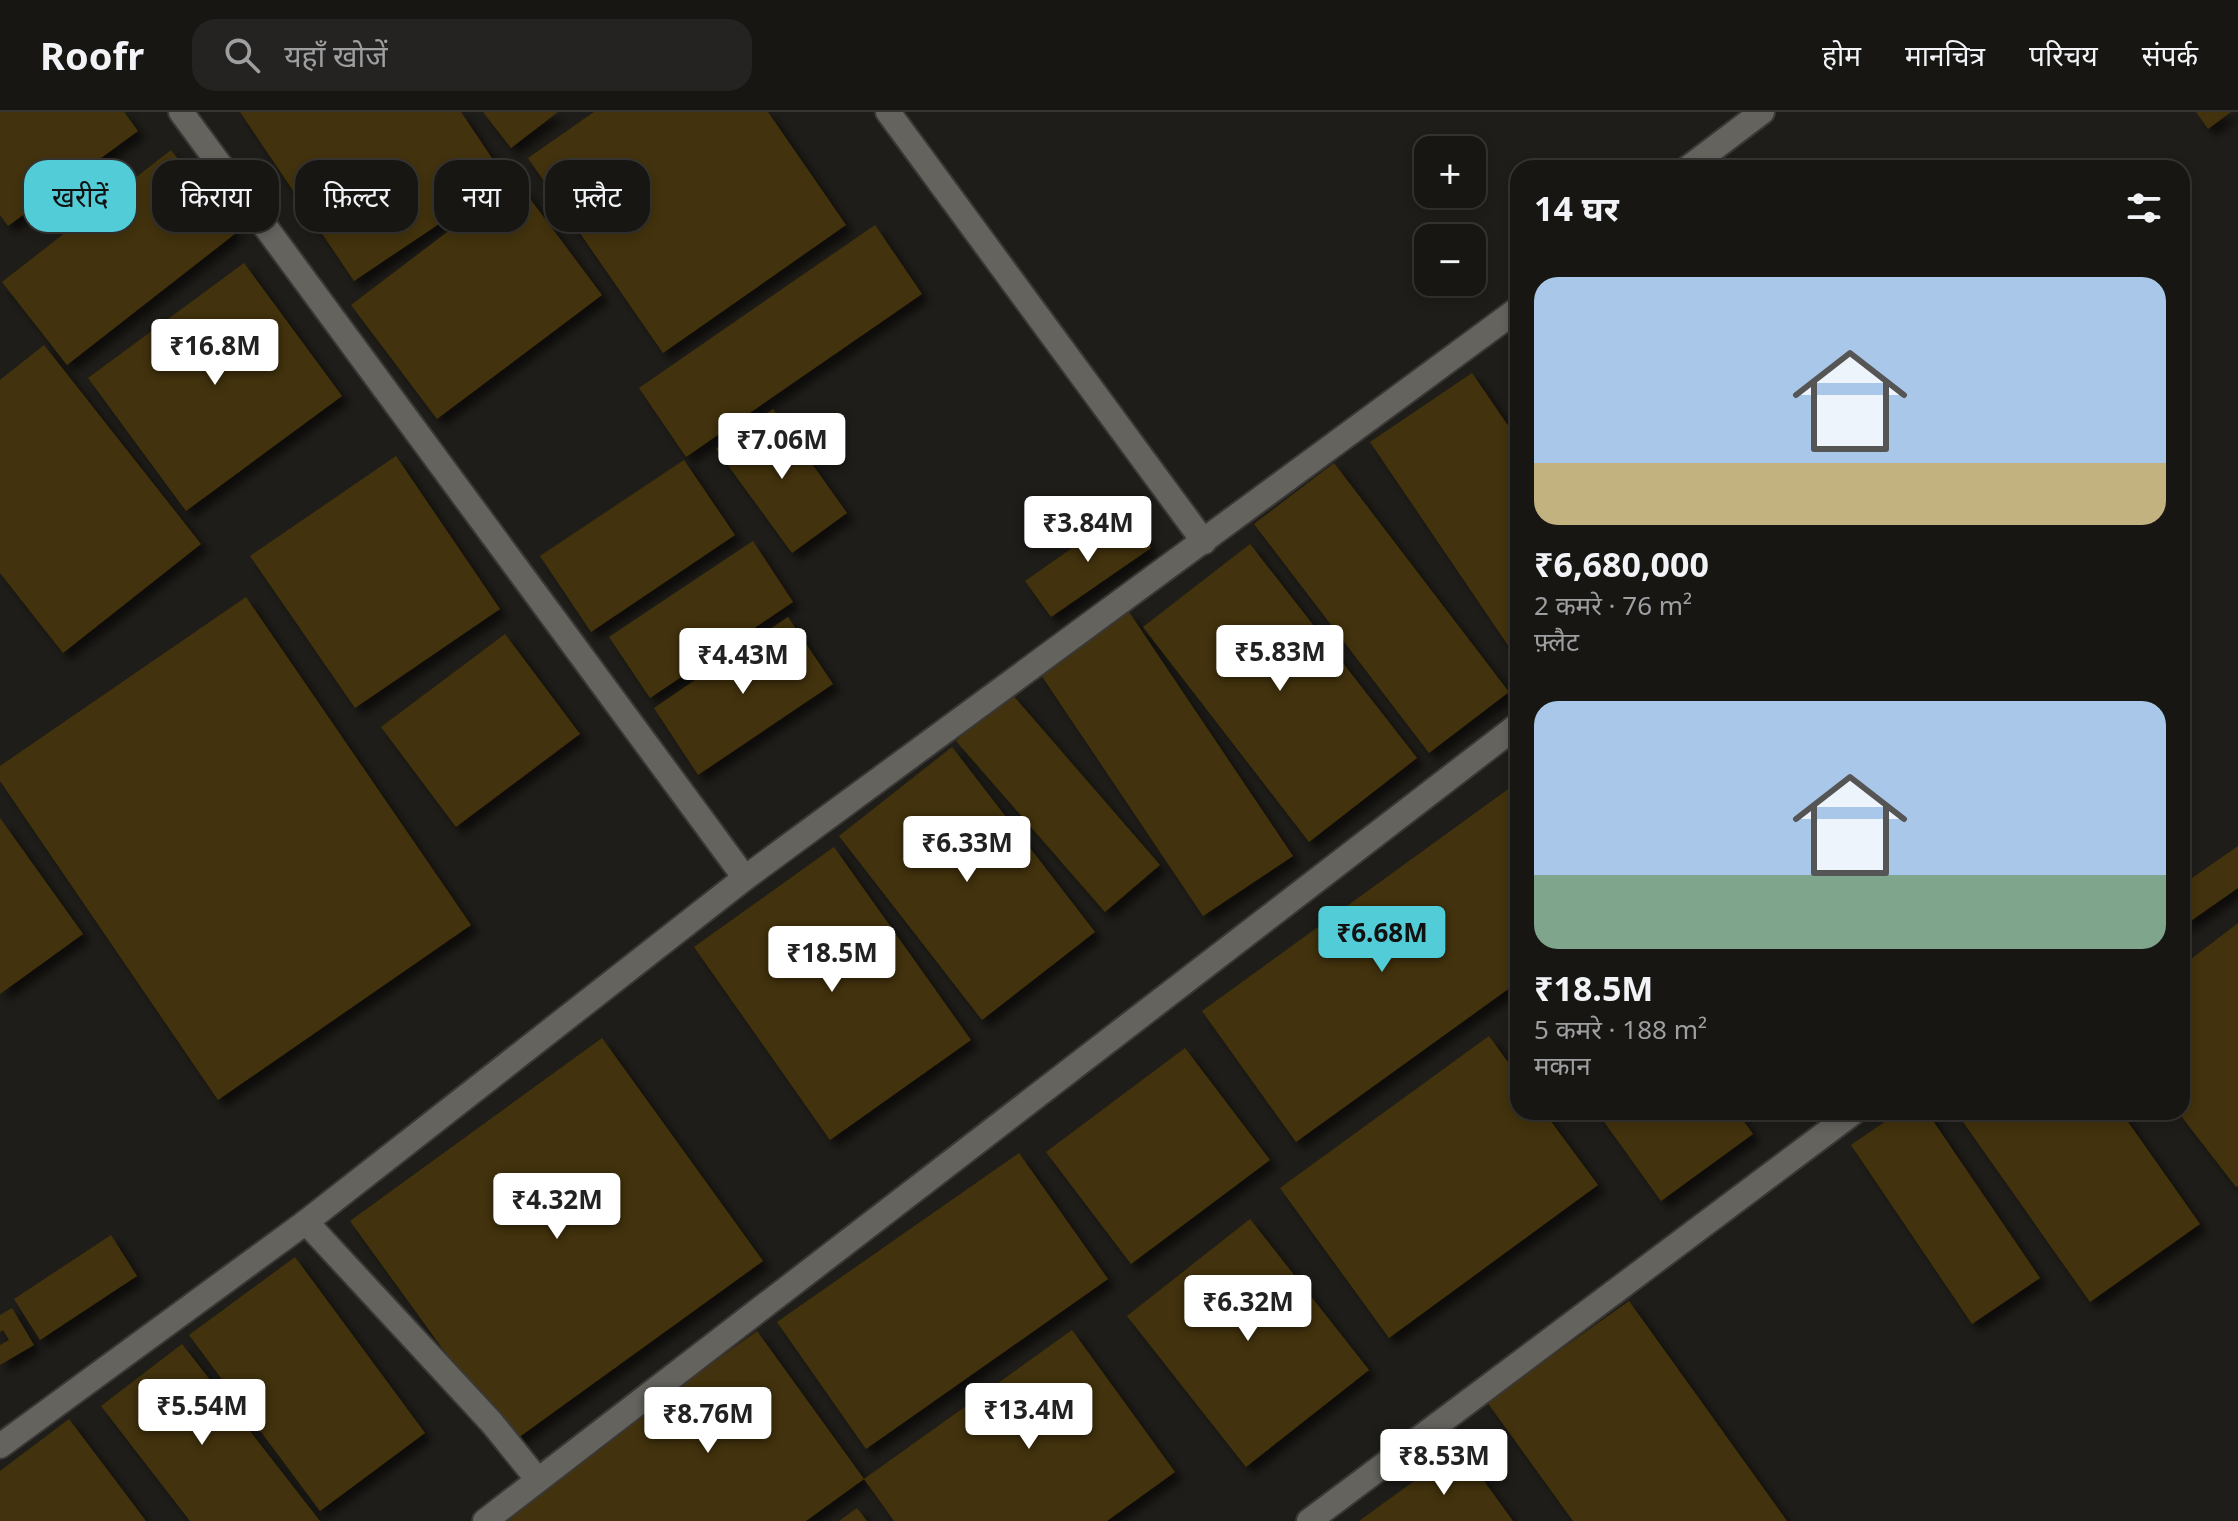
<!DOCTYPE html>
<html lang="hi">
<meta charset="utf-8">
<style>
:root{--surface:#171613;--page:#242321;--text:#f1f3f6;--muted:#9e9fa0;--line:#363533;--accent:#52ccd6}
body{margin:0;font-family:"Noto Sans","Noto Sans Devanagari",sans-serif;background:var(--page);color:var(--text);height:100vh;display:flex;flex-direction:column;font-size:30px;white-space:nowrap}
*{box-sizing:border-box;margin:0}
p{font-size:26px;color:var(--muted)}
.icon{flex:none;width:44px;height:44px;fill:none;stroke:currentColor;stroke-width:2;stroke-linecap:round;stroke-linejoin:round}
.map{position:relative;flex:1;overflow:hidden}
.drawer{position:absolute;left:1510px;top:48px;width:680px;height:960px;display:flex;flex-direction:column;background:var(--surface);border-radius:24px;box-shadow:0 4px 12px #0003,0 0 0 2px var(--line)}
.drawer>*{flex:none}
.hud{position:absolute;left:24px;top:48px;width:760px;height:72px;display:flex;gap:16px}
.controls{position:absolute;left:1414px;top:24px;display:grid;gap:16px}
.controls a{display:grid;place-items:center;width:72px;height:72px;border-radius:16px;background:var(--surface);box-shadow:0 4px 12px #0003,0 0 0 2px var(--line);font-size:40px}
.price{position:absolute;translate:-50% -68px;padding:0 18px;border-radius:8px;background:#fff;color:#222;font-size:26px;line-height:52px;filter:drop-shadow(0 2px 4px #0008)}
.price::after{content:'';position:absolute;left:50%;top:48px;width:24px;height:18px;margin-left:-12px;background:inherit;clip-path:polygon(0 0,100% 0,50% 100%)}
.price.on{background:var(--accent);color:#111}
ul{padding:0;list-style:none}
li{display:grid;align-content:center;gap:16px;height:424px;padding:0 24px}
li span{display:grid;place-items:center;height:248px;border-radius:24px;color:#555}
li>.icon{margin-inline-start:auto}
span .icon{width:144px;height:144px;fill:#fffc;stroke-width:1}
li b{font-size:34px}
h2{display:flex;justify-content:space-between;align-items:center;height:96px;padding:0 24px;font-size:34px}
.pill{padding:0 28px;border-radius:24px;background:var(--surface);box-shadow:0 4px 12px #0003,0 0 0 2px var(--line);font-size:28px;line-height:72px}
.pill.on{background:var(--accent);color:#111}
header{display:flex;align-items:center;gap:48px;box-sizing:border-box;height:112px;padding:0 40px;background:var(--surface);border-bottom:2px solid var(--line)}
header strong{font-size:38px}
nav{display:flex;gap:44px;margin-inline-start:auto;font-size:28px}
.search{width:560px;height:72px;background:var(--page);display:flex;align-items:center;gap:20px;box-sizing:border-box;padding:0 28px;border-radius:24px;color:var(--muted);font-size:30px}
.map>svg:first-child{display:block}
</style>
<header>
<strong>Roofr</strong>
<div class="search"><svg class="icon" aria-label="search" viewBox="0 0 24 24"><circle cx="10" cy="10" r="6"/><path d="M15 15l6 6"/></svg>यहाँ खोजें</div>
<nav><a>होम</a><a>मानचित्र</a><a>परिचय</a><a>संपर्क</a></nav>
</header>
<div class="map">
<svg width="2238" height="1409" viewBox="0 0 2238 1409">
<defs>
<filter id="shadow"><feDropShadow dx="7" dy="7" stdDeviation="4" flood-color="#0009"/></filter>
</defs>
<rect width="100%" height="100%" fill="#1f1d19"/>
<g fill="#423308" filter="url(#shadow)">
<polygon points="0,0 124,0 138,19 8,114 0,103"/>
<polygon points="240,0 461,0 506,67 354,169"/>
<polygon points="483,0 558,0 511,36"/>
<polygon points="594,0 768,0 846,113 663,241 528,46"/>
<polygon points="2196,0 2231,0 2208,17"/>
<polygon points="171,38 236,121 67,253 2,170"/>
<polygon points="516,68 602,183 437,307 351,193"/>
<polygon points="875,113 922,182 686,345 639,276"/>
<polygon points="244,151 342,284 186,399 88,266"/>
<polygon points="44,233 201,432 63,541 0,461 0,268"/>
<polygon points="1472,261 1518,328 1518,548 1370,330"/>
<polygon points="773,297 847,401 792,441 716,337"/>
<polygon points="396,344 500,497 355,596 250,444"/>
<polygon points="684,348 735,423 591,520 540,444"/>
<polygon points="1334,351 1509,580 1429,641 1254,412"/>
<polygon points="1125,399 1151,436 1051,505 1025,469"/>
<polygon points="753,429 793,490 650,586 609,525"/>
<polygon points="1250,432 1417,646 1309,730 1143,515"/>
<polygon points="246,485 471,813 218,988 0,669 0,654"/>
<polygon points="1129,500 1293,744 1203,804 1039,560"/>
<polygon points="788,505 833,572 698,663 654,596"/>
<polygon points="505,522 580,622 456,715 381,615"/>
<polygon points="1011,581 1160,753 1105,800 956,629"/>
<polygon points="952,635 1095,820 982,908 839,724"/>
<polygon points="1518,670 1518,870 1296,1030 1202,899"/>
<polygon points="0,706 83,822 0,882"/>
<polygon points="2238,734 2238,776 2182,815 2182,773"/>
<polygon points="834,735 971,928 830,1028 694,835"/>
<polygon points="2238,811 2238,1074 2236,1075 2178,1000 2182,1000 2182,854"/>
<polygon points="1489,924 1518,964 1518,1000 1544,1000 1598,1073 1389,1226 1280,1076"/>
<polygon points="602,926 763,1149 511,1331 350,1109"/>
<polygon points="1185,936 1270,1048 1131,1152 1046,1040"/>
<polygon points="1597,1000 1737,1000 1753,1022 1661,1089"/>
<polygon points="1899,1000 1927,1000 2040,1166 1972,1212 1851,1033"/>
<polygon points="1956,1000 2121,1000 2200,1112 2090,1190"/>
<polygon points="1019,1041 1108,1167 866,1337 777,1210"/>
<polygon points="1250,1107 1369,1258 1246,1355 1127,1204"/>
<polygon points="111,1123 137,1164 40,1228 14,1187"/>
<polygon points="295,1145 425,1321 320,1399 189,1223"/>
<polygon points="1629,1189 1787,1409 1573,1409 1487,1290"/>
<polygon points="12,1196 34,1233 0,1253 0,1233 9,1228 3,1218 0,1220 0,1203"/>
<polygon points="1072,1218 1175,1360 1107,1409 894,1409 864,1367"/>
<polygon points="757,1219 864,1367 806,1409 493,1409"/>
<polygon points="182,1232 320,1409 190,1409 101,1294"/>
<polygon points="69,1307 146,1409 0,1409 0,1359"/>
<polygon points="1460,1336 1513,1409 1359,1409"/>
<polygon points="857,1396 867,1409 839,1409"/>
</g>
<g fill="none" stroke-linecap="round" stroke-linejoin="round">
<g stroke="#3a3836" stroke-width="28">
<g id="minor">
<polyline points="181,0 745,766"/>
<polyline points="888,0 1204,430"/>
<polyline points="1688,56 1762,0"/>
<polyline points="306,1110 492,1311 538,1368"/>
<polyline points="0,1334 306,1110 745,766 1518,197"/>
<polyline points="485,1409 1518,613"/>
<polyline points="1309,1409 1854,1000"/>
</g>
</g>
<use href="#minor" stroke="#65635e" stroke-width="24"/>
</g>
</svg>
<div class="controls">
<a>+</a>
<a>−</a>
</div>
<b class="price" style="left:215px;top:275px">₹16.8M</b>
<b class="price" style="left:782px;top:369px">₹7.06M</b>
<b class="price" style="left:1088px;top:452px">₹3.84M</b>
<b class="price" style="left:1280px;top:581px">₹5.83M</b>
<b class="price" style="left:743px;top:584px">₹4.43M</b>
<b class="price" style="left:967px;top:772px">₹6.33M</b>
<b class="price on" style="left:1382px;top:862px">₹6.68M</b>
<b class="price" style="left:832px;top:882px">₹18.5M</b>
<b class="price" style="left:557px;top:1129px">₹4.32M</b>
<b class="price" style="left:1248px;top:1231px">₹6.32M</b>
<b class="price" style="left:202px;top:1335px">₹5.54M</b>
<b class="price" style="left:1029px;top:1339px">₹13.4M</b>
<b class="price" style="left:708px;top:1343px">₹8.76M</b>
<b class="price" style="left:1444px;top:1385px">₹8.53M</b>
<div class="hud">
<a class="pill on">खरीदें</a>
<a class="pill">किराया</a>
<a class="pill">फ़िल्टर</a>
<a class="pill">नया</a>
<a class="pill">फ़्लैट</a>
</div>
<section class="drawer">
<h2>14 घर<svg class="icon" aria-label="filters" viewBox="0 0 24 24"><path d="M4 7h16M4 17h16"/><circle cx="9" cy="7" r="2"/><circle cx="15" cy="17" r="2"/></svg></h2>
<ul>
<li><span style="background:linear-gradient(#a9c7e8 75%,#c2b280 0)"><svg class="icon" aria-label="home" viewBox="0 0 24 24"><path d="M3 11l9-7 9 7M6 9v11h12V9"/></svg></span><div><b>₹6,680,000</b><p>2 कमरे · 76 m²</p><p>फ़्लैट</p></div></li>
<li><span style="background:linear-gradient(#a9c7e8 70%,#7fa58c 0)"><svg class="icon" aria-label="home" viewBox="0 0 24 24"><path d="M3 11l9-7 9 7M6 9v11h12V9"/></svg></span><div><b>₹18.5M</b><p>5 कमरे · 188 m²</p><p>मकान</p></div></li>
</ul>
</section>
</div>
